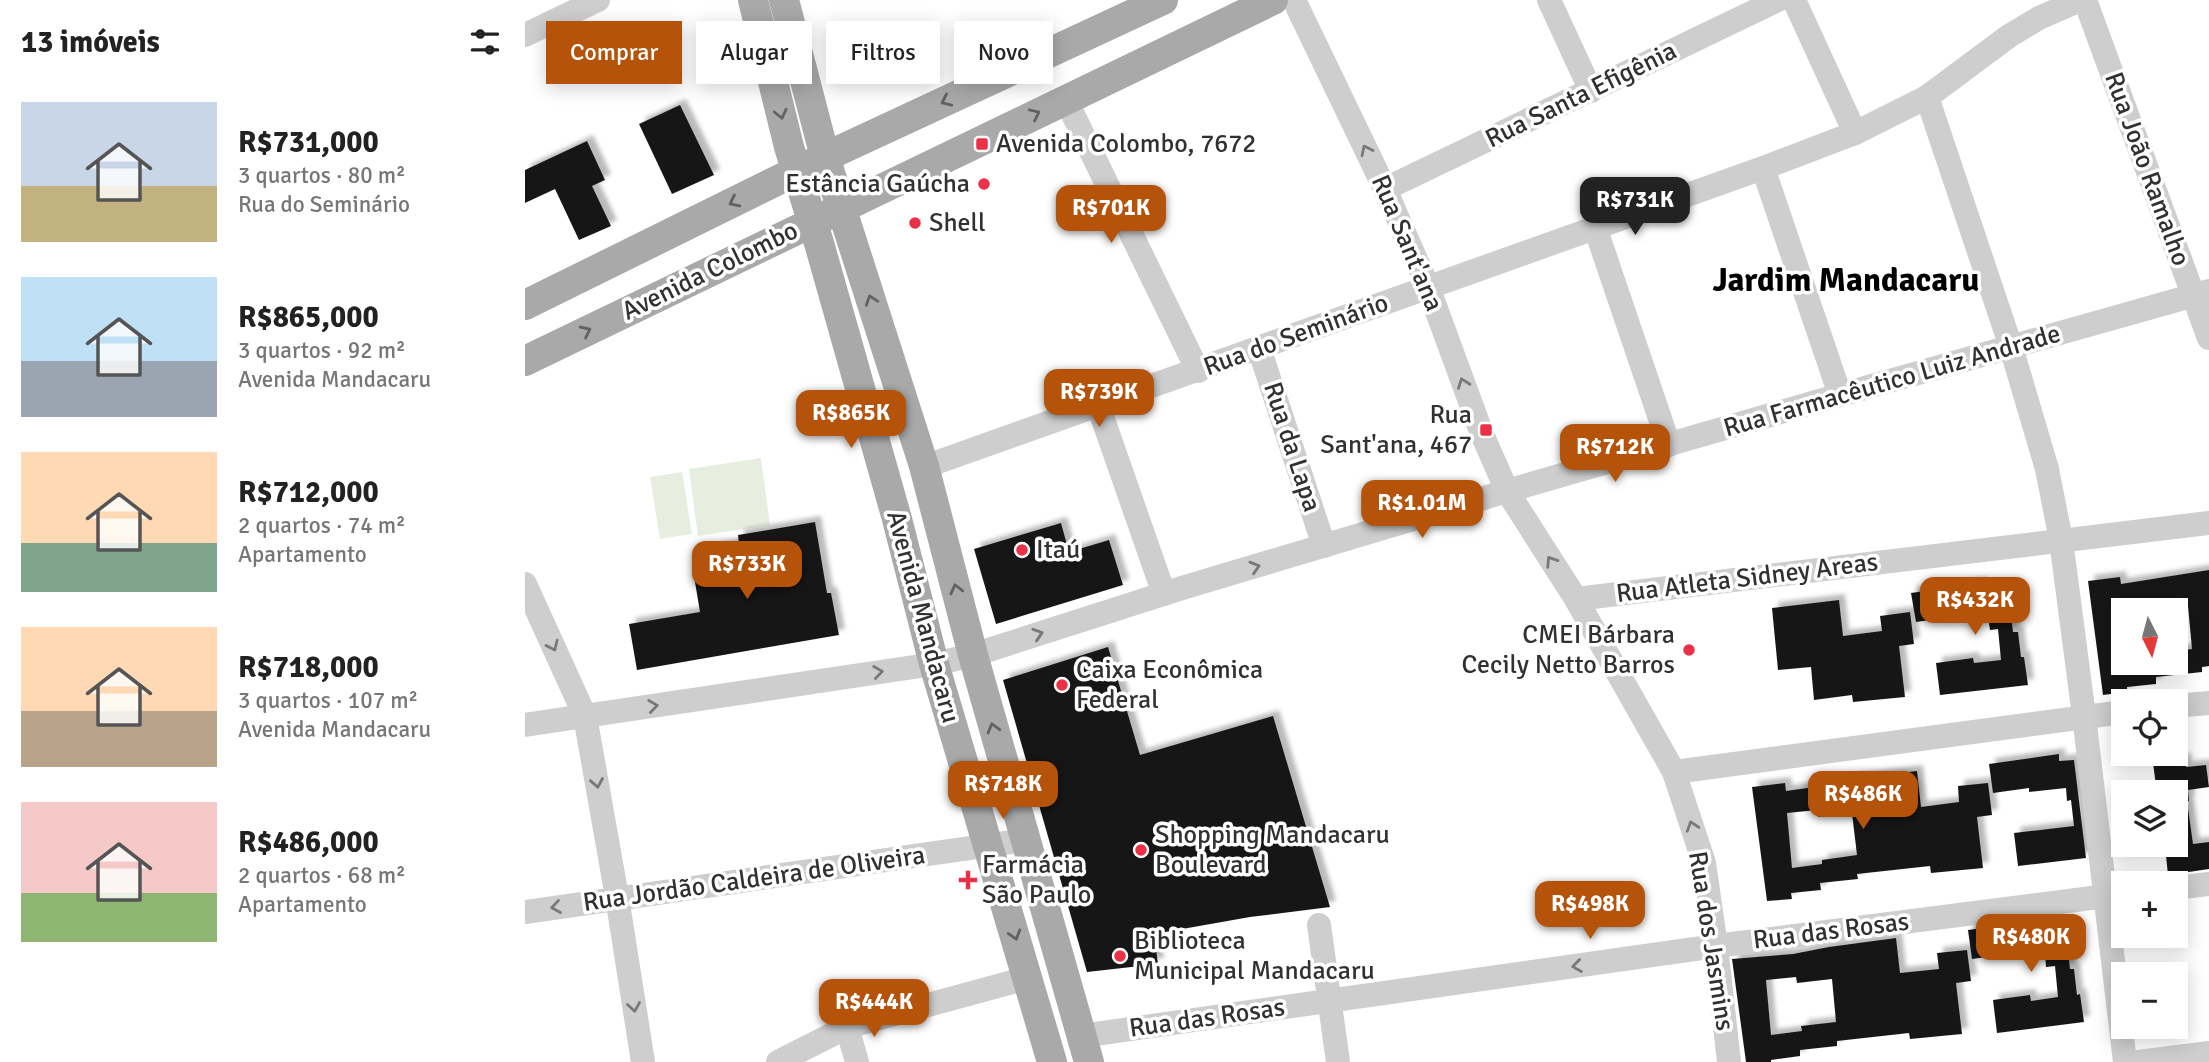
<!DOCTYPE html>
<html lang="pt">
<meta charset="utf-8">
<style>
:root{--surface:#fff;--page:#f6f6f6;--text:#222;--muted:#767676;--accent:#b45309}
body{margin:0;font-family:Signika,sans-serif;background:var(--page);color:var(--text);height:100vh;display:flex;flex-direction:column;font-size:26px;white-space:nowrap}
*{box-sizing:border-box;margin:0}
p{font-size:23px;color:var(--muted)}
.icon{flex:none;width:38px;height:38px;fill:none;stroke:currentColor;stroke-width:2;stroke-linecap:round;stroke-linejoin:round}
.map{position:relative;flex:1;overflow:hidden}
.details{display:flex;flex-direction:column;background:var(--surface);width:525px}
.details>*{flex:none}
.top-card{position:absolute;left:21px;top:21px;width:665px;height:63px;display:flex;gap:14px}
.needle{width:46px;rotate:174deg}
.fabs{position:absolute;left:1586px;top:598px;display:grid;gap:14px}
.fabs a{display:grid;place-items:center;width:77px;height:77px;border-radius:0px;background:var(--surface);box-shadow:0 4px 18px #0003;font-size:35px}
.price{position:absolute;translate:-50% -60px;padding:0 16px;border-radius:14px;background:var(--accent);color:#fff;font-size:23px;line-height:46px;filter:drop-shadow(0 2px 4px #0008)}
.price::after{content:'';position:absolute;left:50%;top:42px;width:21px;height:16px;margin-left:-10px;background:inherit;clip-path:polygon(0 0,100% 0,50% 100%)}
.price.on{background:#222;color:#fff}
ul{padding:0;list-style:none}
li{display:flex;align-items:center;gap:21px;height:175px;padding:0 21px}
li span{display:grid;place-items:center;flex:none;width:196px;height:140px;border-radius:0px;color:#555}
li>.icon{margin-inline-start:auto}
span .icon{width:84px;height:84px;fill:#fffc;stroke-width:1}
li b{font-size:30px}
h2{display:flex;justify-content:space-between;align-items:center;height:84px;padding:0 21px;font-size:30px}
.chip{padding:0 24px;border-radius:0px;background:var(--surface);box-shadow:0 4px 18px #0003;font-size:24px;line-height:63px}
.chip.on{background:var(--accent);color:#fff}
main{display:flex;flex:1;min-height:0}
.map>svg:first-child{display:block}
</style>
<main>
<section class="details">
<h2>13 imóveis<svg class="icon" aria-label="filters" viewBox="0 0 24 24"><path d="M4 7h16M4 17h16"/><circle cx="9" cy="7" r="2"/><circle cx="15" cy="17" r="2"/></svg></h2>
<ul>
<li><span style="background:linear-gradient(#c9d6e8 60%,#c2b280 0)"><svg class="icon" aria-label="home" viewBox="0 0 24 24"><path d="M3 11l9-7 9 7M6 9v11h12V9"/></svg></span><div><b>R$731,000</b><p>3 quartos · 80 m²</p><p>Rua do Seminário</p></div></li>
<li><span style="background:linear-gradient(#bfe0f5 60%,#9aa5b1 0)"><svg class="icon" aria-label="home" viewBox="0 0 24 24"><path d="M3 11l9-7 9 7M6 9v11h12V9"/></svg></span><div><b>R$865,000</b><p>3 quartos · 92 m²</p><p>Avenida Mandacaru</p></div></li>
<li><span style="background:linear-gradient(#ffd9b3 65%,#7fa58c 0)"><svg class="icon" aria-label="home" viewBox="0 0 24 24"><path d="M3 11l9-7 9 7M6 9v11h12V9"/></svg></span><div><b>R$712,000</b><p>2 quartos · 74 m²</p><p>Apartamento</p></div></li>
<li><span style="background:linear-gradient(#ffd9b3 60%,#b9a48a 0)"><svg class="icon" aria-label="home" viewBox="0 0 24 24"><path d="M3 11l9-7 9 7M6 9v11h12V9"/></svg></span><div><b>R$718,000</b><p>3 quartos · 107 m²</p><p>Avenida Mandacaru</p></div></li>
<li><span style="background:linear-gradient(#f6c9c9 65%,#8fb573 0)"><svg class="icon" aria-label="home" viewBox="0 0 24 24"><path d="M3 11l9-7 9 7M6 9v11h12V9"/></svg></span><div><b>R$486,000</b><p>2 quartos · 68 m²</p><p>Apartamento</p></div></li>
</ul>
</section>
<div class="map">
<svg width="1684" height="1062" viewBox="0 0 1684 1062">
<defs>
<filter id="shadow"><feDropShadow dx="6" dy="-6" stdDeviation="2" flood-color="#0004"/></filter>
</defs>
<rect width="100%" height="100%" fill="#fff"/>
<g fill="#e8eedf">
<polygon points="236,458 245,525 173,536 164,469"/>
<polygon points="157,472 167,534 135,539 125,477"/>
</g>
<g fill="#181818" fill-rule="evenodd" filter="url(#shadow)">
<polygon points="155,105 189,175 147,194 114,124"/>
<polygon points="62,141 80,180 67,186 86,226 54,240 30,189 0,203 0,170"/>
<polygon points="290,522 302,593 306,593 314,635 112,670 104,624 175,612 167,564 191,560 189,548 214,544 213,535"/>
<polygon points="536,523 544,552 584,540 598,585 471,624 449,549"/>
<path d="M1684,570V666L1677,667V672L1631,677V684L1602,687V692L1578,695L1563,581L1595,577L1596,584ZM1627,604L1628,610L1663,606L1667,649L1650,651V663H1598L1597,607Z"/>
<polygon points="1456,583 1457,591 1483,588 1488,632 1493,632 1496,657 1499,657 1503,685 1415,695 1411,663 1448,658 1449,663 1476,660 1473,629 1465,630 1463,617 1427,621 1426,617 1391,622 1386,593"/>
<polygon points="1314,600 1318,636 1357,631 1355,616 1385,612 1389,644 1374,646 1380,697 1328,702 1327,695 1289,700 1286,667 1253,670 1247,608"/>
<polygon points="583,647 615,755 748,716 805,907 725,917 629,934 633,964 562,972 478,680"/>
<polygon points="1534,754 1534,761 1549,760 1561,858 1493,866 1489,833 1549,826 1546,800 1542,801 1541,788 1504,792 1504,788 1468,793 1464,764"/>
<polygon points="1660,759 1661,767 1681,765 1684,787 1663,790 1664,801 1662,801 1668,844 1684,842 1684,869 1643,875 1640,846 1650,845 1650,793 1632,793 1628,763"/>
<path d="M1392,771L1396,807L1434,802L1433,786L1463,783L1467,815L1452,817L1458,868L1406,873L1405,866L1332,874L1333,879L1295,883L1296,890L1266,893L1267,899L1242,901L1227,787L1260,783L1261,791L1325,782V779ZM1292,810L1293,817L1327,813L1332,855L1297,860V864L1267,868L1262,813Z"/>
<polygon points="1513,920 1513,928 1540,925 1545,969 1549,969 1552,995 1555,994 1559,1022 1472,1033 1468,1000 1505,995 1506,1001 1533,997 1530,966 1521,967 1520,954 1483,959 1483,954 1447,959 1443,930"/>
<path d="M1371,938L1375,973L1414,969L1412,953L1442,950L1446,981L1431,983L1437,1034L1385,1039L1384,1033L1312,1041V1046L1275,1050V1056L1246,1060V1062H1221L1207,959L1268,954L1304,947ZM1271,977L1272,983L1307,979L1311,1022L1276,1026L1277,1031L1246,1035L1241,980Z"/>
</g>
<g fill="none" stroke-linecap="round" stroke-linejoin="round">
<g stroke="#cecece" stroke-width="24">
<polyline points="769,0 860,189 903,287 957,434 982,491 1051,599 1149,772 1179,863 1191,946 1204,1062"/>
<polyline points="1024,0 1066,91"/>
<polyline points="1269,0 1330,133"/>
<polyline points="1560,0 1684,338"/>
<polyline points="0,35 73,0"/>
<polyline points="1402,97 1486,347 1522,469 1536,540 1559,716 1600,1062"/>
<polyline points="541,100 673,371"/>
<polyline points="1238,168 1315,395"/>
<polyline points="860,189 1253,0"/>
<polyline points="1070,227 1144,445"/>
<polyline points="734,348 799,546"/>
<polyline points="573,405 639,594"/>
<polyline points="399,467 1238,168 1330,133 1402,97 1484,36 1514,18 1555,0"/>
<polyline points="0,584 60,716 92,897 118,1062"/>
<polyline points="1051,599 1684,523"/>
<polyline points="1650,706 1684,703"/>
<polyline points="0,725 409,664 448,655 657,588 982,491 1315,395 1684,291"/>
<polyline points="1149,772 1598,712"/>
<polyline points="1650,888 1684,884"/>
<polyline points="0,912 501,840"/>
<polyline points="794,925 813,1062"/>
<polyline points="322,1027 332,1062"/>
<polyline points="556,1036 1191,946 1598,894"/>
<polyline points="253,1062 322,1027 502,978"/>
<polyline points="1613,1062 1684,1053"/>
</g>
<g stroke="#a9a9a9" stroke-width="30">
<polyline points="228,0 264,147 294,243 372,519 409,664 527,1062"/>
<polyline points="259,0 300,157 399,466 448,655 564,1062"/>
<polyline points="0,305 300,157 638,0"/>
<polyline points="0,361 748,0"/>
</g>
</g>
<defs><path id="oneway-chevron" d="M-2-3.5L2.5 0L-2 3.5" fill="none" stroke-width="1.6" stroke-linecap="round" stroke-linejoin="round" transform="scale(1.75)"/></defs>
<g stroke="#616161">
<use href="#oneway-chevron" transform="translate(421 101) rotate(155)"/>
<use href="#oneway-chevron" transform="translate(256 114) rotate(77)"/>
<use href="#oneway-chevron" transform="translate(510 114) rotate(-25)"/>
<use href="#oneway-chevron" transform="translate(209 202) rotate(154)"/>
<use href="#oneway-chevron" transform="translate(346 300) rotate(-109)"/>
<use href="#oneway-chevron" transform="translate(61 331) rotate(-26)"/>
<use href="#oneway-chevron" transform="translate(431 589) rotate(-104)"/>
<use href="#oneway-chevron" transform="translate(468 728) rotate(-106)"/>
<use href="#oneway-chevron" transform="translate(490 935) rotate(73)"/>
</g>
<g stroke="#787878">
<use href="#oneway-chevron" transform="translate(841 150) rotate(-116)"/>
<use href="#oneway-chevron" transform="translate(938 383) rotate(-110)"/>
<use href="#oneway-chevron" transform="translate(1026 561) rotate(-123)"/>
<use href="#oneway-chevron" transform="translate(730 567) rotate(-17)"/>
<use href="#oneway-chevron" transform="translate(513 634) rotate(-18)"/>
<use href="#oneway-chevron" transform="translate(28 646) rotate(65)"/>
<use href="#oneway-chevron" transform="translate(353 672) rotate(-8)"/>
<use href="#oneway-chevron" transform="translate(128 706) rotate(-8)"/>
<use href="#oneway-chevron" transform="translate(72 783) rotate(80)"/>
<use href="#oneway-chevron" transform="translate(1167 826) rotate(-108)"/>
<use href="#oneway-chevron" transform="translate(31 907) rotate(171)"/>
<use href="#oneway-chevron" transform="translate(1052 966) rotate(172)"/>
<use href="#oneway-chevron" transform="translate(109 1007) rotate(81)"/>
</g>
<g fill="#ea3147" stroke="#fff" stroke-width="2.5">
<rect x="450" y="137" width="14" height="14" rx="3.5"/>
<circle cx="459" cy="184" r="7"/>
<circle cx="390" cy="223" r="7"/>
<rect x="954" y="423" width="14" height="14" rx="3.5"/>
<circle cx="497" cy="550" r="7"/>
<circle cx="1164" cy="650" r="7"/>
<circle cx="537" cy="685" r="7"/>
<circle cx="616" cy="850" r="7"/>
<path d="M439.5 869.5h7v7h7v7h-7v7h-7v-7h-7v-7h7z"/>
<circle cx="595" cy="956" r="7"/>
</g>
<g text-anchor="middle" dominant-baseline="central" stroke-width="7" stroke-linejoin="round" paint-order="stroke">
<g font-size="26" fill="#313131" stroke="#fff">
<text transform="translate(1056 95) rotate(-26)">Rua Santa Efigênia</text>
<text transform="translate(1622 169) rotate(70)">Rua João Ramalho</text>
<text transform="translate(882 243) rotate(67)">Rua Sant'ana</text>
<text transform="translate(185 271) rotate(-26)">Avenida Colombo</text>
<text transform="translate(771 335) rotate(-20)">Rua do Seminário</text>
<text transform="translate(1367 381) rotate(-16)">Rua Farmacêutico Luiz Andrade</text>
<text transform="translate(767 447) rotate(72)">Rua da Lapa</text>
<text transform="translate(1222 578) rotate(-7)">Rua Atleta Sidney Areas</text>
<text transform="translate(398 617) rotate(75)">Avenida Mandacaru</text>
<text transform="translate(229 879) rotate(-8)">Rua Jordão Caldeira de Oliveira</text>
<text transform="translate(1306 931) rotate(-7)">Rua das Rosas</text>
<text transform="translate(1186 941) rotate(81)">Rua dos Jasmins</text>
<text transform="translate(682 1018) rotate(-8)">Rua das Rosas</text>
</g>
<g font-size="26" fill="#313131" stroke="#fff" text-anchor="start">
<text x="471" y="144">Avenida Colombo, 7672</text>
<text x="445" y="184" text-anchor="end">Estância Gaúcha</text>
<text x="404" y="223">Shell</text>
<text x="947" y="415" text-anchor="end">Rua<tspan x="947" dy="30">Sant'ana, 467</tspan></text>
<text x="511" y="550">Itaú</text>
<text x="1150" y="635" text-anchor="end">CMEI Bárbara<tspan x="1150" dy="30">Cecily Netto Barros</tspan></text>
<text x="551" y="670">Caixa Econômica<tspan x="551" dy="30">Federal</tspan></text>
<text x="630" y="835">Shopping Mandacaru<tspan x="630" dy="30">Boulevard</tspan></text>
<text x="457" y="865">Farmácia<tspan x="457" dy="30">São Paulo</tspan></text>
<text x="609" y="941">Biblioteca<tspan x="609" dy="30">Municipal Mandacaru</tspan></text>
</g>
<g font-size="33" font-weight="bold" fill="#000" stroke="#fff">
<text x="1321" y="280">Jardim Mandacaru</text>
</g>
</g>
</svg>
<div class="fabs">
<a><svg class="needle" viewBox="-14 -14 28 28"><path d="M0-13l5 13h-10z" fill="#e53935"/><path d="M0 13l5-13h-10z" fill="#767676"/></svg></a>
<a><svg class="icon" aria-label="locate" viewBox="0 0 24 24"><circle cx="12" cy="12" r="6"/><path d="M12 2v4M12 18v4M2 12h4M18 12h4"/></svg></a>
<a><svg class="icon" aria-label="layers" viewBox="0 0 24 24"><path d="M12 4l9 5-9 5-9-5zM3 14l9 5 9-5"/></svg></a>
<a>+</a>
<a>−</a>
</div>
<b class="price on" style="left:1110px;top:237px">R$731K</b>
<b class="price" style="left:586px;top:245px">R$701K</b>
<b class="price" style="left:574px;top:429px">R$739K</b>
<b class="price" style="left:326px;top:450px">R$865K</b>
<b class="price" style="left:1090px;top:484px">R$712K</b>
<b class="price" style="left:897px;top:540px">R$1.01M</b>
<b class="price" style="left:222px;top:601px">R$733K</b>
<b class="price" style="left:1450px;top:637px">R$432K</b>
<b class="price" style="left:478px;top:821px">R$718K</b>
<b class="price" style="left:1338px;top:831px">R$486K</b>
<b class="price" style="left:1065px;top:941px">R$498K</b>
<b class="price" style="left:1506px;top:974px">R$480K</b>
<b class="price" style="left:349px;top:1039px">R$444K</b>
<div class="top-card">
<a class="chip on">Comprar</a>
<a class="chip">Alugar</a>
<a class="chip">Filtros</a>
<a class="chip">Novo</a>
</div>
</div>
</main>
